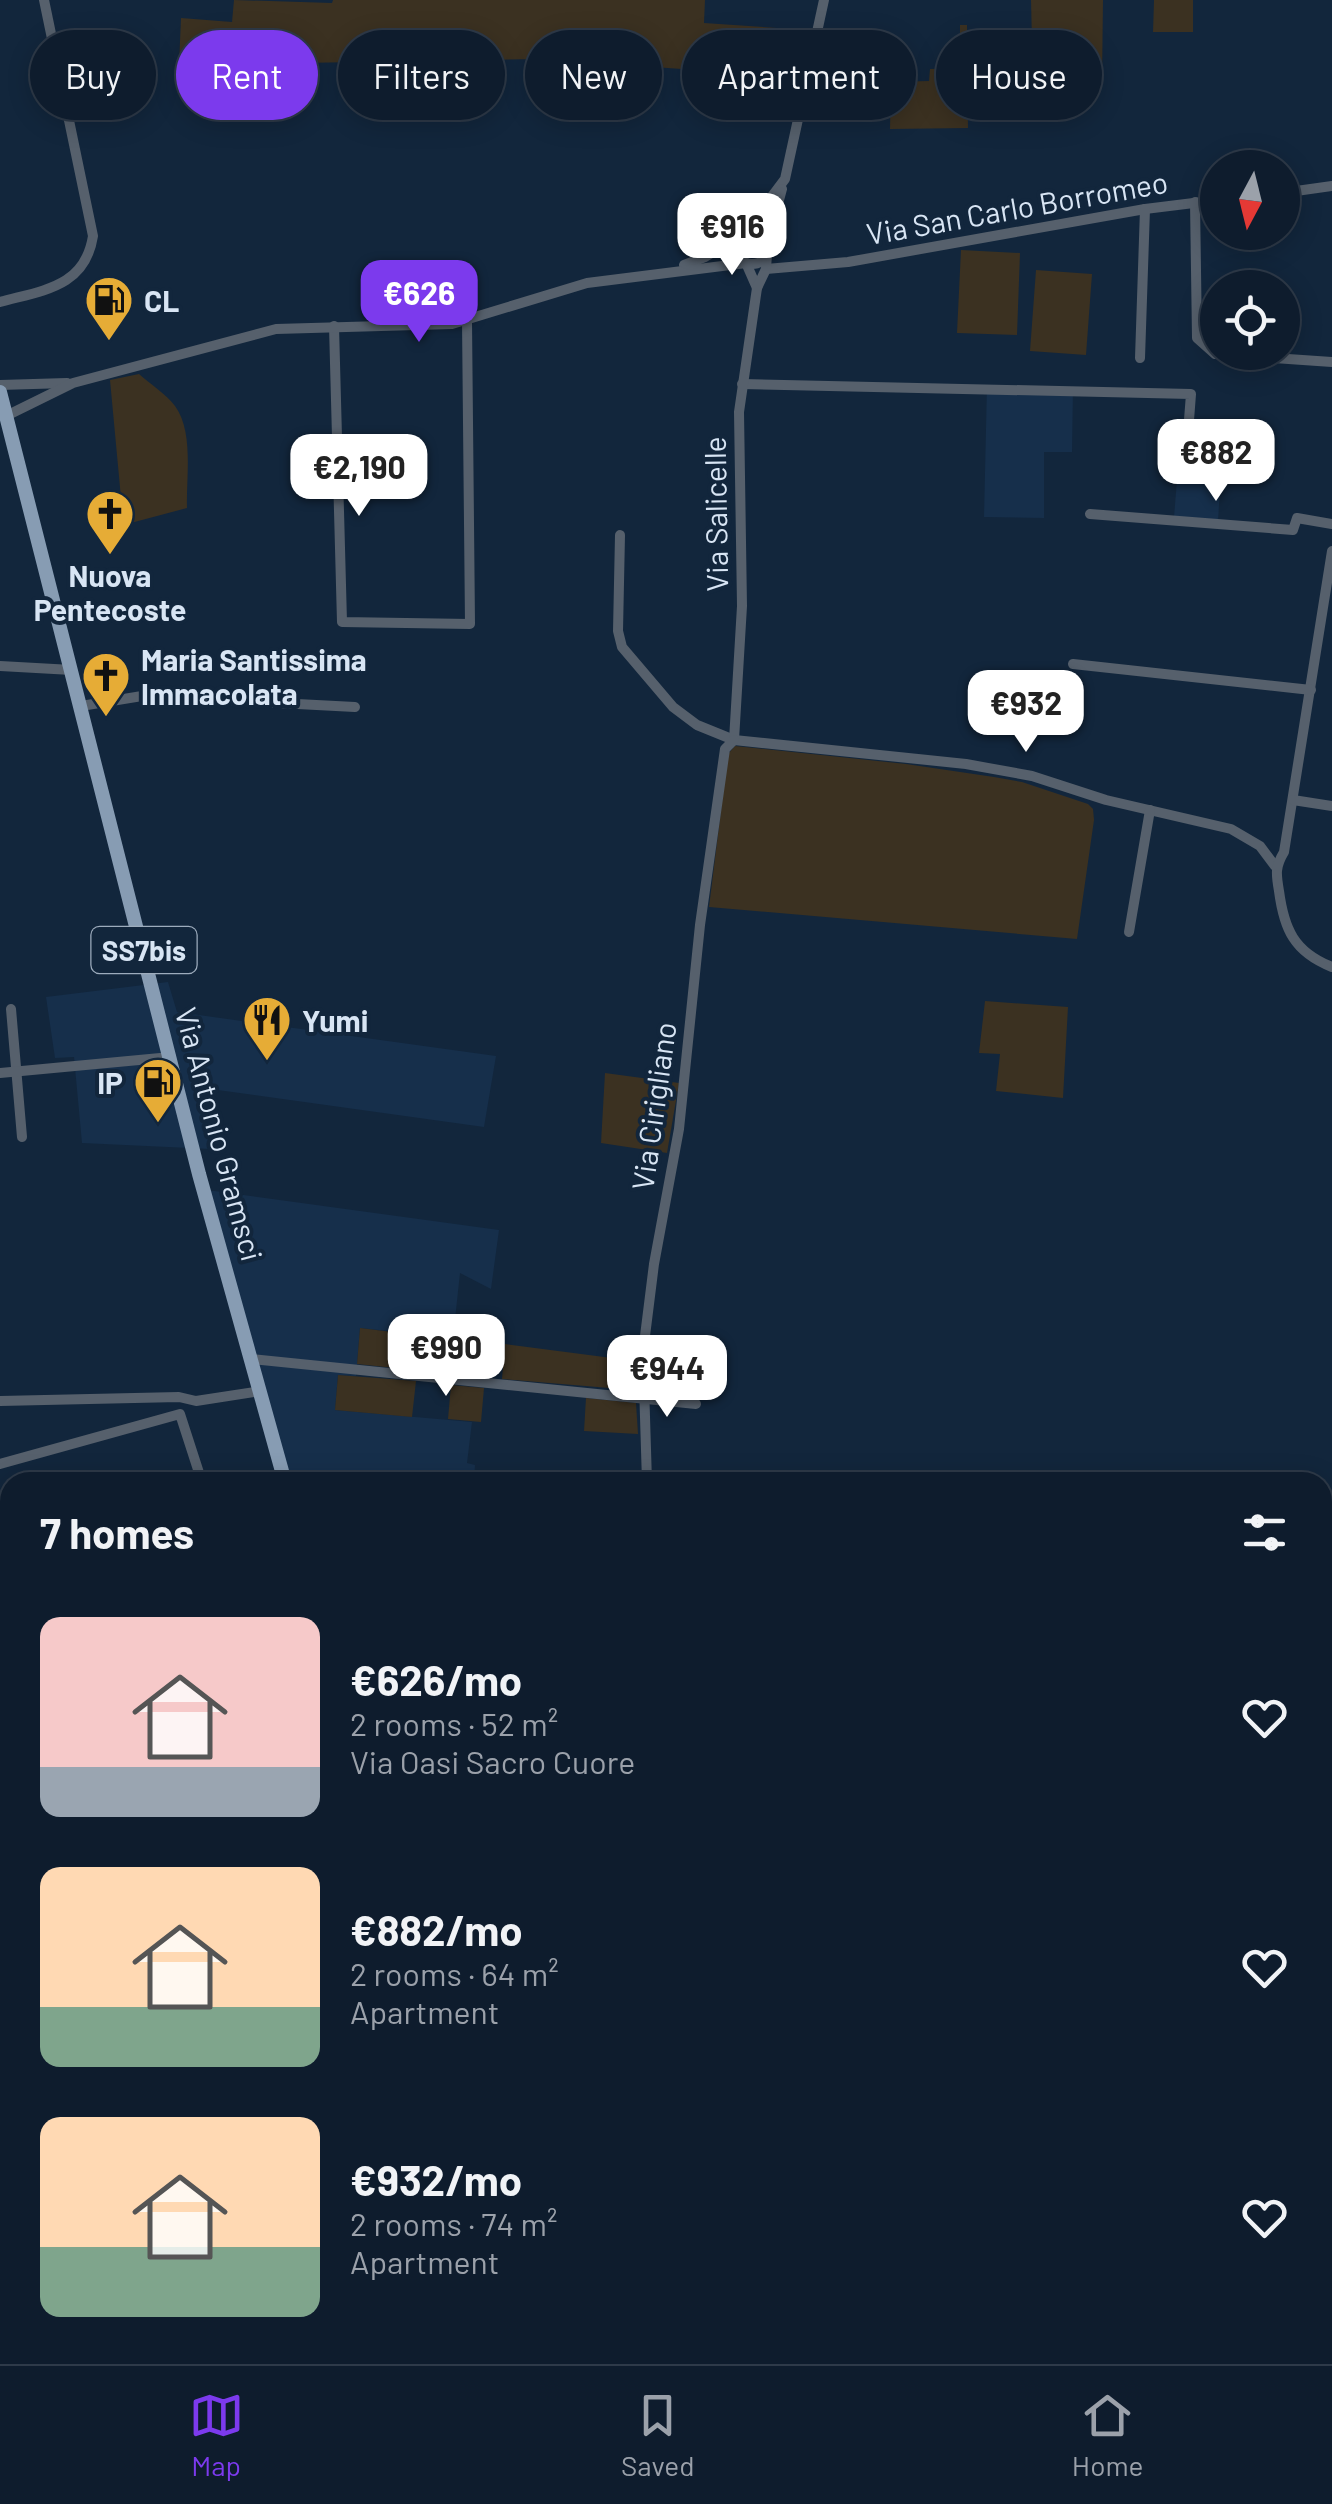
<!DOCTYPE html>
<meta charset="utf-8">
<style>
:root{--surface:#0e1c2d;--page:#1c2939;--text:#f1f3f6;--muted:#9ba1aa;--line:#2e3a49;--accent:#7c3aed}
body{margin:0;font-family:Barlow,sans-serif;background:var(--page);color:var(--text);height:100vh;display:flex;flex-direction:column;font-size:38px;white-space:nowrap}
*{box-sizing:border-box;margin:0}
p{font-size:32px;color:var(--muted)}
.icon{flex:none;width:55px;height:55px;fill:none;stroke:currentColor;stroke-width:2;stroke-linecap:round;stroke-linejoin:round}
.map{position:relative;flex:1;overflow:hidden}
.side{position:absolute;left:0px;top:1472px;width:1332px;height:892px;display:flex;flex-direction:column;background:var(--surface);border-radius:30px 30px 0 0;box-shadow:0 5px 25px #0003,0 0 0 2px var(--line)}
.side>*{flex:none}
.guide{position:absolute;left:30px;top:30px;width:1272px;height:90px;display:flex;gap:20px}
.needle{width:65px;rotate:187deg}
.controls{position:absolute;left:1200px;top:150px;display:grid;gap:20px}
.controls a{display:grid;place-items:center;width:100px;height:100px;border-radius:50%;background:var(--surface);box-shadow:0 5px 25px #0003,0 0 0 2px var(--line);font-size:50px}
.price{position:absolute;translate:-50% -85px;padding:0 22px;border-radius:20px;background:#fff;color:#222;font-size:32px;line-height:65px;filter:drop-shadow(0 2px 5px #0008)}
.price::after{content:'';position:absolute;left:50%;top:60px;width:30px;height:22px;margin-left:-15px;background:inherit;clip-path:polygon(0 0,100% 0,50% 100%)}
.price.selected{background:var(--accent);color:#fff}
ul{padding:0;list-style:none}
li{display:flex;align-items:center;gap:30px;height:250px;padding:0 40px}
li span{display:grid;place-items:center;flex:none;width:280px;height:200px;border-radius:20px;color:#555}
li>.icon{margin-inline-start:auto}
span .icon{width:120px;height:120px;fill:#fffc;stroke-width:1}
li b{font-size:42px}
h2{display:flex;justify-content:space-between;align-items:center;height:120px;padding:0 40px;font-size:42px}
.tag{padding:0 35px;border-radius:45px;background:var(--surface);box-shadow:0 5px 25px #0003,0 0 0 2px var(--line);font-size:35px;line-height:90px}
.tag.selected{background:var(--accent);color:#fff}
.menu{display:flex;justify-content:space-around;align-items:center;height:140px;border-top:2px solid var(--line);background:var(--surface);font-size:28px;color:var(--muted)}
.menu a{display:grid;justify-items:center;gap:5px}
.menu .selected{color:var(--accent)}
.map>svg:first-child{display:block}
</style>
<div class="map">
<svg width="1332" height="2364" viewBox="0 0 1332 2364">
<rect width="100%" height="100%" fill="#12263c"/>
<g fill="#162f4b">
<polygon points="987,385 1073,387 1072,452 1044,452 1044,518 984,517"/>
<polygon points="1179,456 1222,459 1218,521 1174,517"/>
<polygon points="168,982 177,1012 496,1056 484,1127 196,1087 211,1149 82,1143 74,1057 55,1058 46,997"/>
<polygon points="207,1190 499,1230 491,1289 460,1273 453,1338 360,1328 356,1376 338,1375 335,1410 472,1422 467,1463 475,1465 474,1482 288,1482"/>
</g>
<g fill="#3b3121">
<polygon points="234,0 332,3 333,0 705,0 704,23 807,30 796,77 539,59 179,65 181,18 232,22"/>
<polygon points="1031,0 1103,0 1102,82 1033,85"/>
<polygon points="1154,0 1193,0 1193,32 1153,32"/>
<polygon points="960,25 967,25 968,128 890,129 891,82 929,81 930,69 960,68"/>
<polygon points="961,250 1020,253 1017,335 957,333"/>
<polygon points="1036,270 1092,274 1086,355 1030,351"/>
<path d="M139,374C150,384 166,394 175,406C194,432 186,477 187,508L127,524L119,499L121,498L110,380Z"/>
<polygon points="735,746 906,764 994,777 1022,782 1088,804 1093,809 1094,820 1077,939 709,907 728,754"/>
<polygon points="985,1001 1068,1007 1063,1098 996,1091 1000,1054 979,1053"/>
<polygon points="605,1073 679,1083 667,1153 601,1143"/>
<polygon points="360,1328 409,1334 404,1369 357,1364"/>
<polygon points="505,1344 635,1361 633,1390 502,1379"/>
<polygon points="338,1375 416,1381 412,1417 335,1410"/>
<polygon points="451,1385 484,1388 481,1422 448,1419"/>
<polygon points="586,1398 636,1403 638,1434 584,1431"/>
<polygon points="1322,1651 1332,1653 1332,1795 1323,1820"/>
<polygon points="1329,1968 1332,1969 1332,2071 1322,2069"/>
</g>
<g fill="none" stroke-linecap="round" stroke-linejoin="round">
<g stroke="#56606c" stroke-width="10">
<polyline points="1282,193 1332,186"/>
<polyline points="1195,202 1197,338 1215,354 1332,362"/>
<circle cx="752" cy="247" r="17"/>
<polyline points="746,231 785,179 824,0"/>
<polyline points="768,241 782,189"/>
<polyline points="684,265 705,257 736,238"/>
<polyline points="766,269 848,262 1145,209 1218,200"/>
<path d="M0,302C44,290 85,287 93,236L44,0"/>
<polyline points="334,326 342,622 470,624 467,321"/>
<polyline points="1140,358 1145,209"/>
<polyline points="742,384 1191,394 1185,472"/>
<polyline points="0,385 67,383"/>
<polyline points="4,413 6,416 73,383 276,329 452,324 587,283 746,263 757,288"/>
<polyline points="1090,514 1293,530 1297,518 1332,524"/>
<polyline points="620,535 618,631 622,647 673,707 697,725 734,740 966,764 1032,776 1106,800 1231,829 1260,846 1275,866"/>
<path d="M1332,551L1284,852C1275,867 1276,874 1279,891C1284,929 1294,952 1332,967"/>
<polyline points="1073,664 1311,690"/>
<polyline points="0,666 72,670"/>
<polyline points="81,706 142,696 355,707"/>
<polyline points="734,740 742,606 739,412 757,288 766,269 767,254"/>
<polyline points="1293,800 1332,806"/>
<polyline points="1129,932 1150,810"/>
<polyline points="11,1009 22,1137"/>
<polyline points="0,1073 171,1057"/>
<polyline points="251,1359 696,1404"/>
<polyline points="0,1401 179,1397 196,1401 261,1391"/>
<polyline points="0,1464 180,1414 202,1482"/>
<polyline points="261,1482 283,1477"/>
<polyline points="647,1482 643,1352 654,1264 679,1129 700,925 725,749 734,740"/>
<polyline points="1322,1840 1332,1809"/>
<polyline points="0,1918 10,1918"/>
<polyline points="1322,1947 1332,1947"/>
<polyline points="0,2122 10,2123"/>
<polyline points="387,2355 394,2364"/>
<polyline points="502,2355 504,2364"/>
<polyline points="536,2364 538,2355"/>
<polyline points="782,2364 784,2355"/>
<polyline points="982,2364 984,2355"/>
<polyline points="1245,2364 1246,2355"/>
</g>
<g stroke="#879cb3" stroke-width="14">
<polyline points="0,392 199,1174 285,1482"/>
<polyline points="1322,2275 1332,2276"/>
<polyline points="194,2364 197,2355"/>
</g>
</g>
<defs>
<g id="fuel-pin" transform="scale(2.5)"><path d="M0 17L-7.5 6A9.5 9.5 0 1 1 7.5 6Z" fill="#e6ac36" stroke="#12263c"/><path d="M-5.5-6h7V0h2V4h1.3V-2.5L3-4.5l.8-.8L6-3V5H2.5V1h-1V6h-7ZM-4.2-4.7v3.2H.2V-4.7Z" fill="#111"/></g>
<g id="church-pin" transform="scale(2.5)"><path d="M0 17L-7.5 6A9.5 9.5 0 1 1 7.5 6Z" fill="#e6ac36" stroke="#12263c"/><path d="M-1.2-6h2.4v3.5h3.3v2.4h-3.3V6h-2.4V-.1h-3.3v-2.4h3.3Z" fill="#111"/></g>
<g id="restaurant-pin" transform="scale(2.5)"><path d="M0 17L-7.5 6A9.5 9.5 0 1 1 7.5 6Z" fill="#e6ac36" stroke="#12263c"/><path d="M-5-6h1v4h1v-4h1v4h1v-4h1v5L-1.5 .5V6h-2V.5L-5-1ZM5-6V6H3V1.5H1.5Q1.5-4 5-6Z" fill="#111"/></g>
</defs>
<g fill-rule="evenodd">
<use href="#fuel-pin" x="109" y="300"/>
<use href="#church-pin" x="110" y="514"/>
<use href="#church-pin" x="106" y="676"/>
<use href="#restaurant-pin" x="267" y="1020"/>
<use href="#fuel-pin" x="158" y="1082"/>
</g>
<g text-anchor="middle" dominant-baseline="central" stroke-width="8" stroke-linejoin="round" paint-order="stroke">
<rect fill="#12263c" stroke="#9dacbd" stroke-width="2.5" x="91.5" y="927" width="105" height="46" rx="8"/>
<g font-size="28" font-weight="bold" fill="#d8e5f4">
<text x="144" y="950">SS7bis</text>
</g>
<g font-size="30" fill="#d8e5f4" stroke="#12263c">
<text transform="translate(1017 207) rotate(-10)">Via San Carlo Borromeo</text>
<text transform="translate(715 514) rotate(-91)">Via Salicelle</text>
<text transform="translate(653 1106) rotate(-82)">Via Cirigliano</text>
<text transform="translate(220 1134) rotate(75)">Via Antonio Gramsci</text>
</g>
<g font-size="30" font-weight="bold" fill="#d8e5f4" stroke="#12263c" text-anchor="start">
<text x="144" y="300">CL</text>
<text x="110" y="575" text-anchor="middle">Nuova<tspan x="110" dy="34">Pentecoste</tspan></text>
<text x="141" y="659">Maria Santissima<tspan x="141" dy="34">Immacolata</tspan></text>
<text x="302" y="1020">Yumi</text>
<text x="123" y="1082" text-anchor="end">IP</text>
</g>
</g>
</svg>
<div class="controls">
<a><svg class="needle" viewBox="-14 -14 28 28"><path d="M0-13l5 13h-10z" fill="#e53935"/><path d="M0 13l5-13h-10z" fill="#9ba1aa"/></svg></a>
<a><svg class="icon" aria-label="locate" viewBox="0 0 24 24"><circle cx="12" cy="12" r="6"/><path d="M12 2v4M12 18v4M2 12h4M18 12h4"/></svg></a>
</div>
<b class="price" style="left:732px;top:278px">€916</b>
<b class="price selected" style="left:419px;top:345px">€626</b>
<b class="price" style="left:1216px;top:504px">€882</b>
<b class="price" style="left:359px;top:519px">€2,190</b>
<b class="price" style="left:1026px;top:755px">€932</b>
<b class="price" style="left:446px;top:1399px">€990</b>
<b class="price" style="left:667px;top:1420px">€944</b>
<div class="guide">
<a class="tag">Buy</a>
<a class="tag selected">Rent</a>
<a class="tag">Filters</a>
<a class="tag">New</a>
<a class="tag">Apartment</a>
<a class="tag">House</a>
</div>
<section class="side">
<h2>7 homes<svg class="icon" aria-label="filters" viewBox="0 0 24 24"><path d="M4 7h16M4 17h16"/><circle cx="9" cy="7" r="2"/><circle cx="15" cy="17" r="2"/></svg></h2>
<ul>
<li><span style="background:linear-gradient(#f6c9c9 75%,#9aa5b1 0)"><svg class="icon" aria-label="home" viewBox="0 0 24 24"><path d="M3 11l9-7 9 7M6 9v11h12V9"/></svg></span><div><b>€626/mo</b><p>2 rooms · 52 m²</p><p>Via Oasi Sacro Cuore</p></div><svg class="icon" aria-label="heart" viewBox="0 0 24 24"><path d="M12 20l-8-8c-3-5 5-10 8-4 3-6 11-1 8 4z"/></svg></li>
<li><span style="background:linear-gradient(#ffd9b3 70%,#7fa58c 0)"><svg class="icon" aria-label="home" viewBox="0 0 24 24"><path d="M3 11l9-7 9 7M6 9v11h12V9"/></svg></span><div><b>€882/mo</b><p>2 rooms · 64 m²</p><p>Apartment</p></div><svg class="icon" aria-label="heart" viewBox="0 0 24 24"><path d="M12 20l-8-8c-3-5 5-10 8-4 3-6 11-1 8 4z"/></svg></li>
<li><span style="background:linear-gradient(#ffd9b3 65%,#7fa58c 0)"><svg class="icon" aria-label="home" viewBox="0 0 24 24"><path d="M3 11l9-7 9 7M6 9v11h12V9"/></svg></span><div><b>€932/mo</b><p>2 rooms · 74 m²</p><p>Apartment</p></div><svg class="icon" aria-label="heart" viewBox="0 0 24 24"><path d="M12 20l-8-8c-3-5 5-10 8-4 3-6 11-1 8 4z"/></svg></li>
</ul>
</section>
</div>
<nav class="menu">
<a class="selected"><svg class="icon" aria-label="map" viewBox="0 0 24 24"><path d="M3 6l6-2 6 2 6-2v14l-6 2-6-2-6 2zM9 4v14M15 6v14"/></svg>Map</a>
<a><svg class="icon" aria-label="saved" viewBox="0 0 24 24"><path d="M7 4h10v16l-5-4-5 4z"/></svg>Saved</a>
<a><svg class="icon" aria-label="home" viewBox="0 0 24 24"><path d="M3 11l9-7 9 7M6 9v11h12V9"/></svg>Home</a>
</nav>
